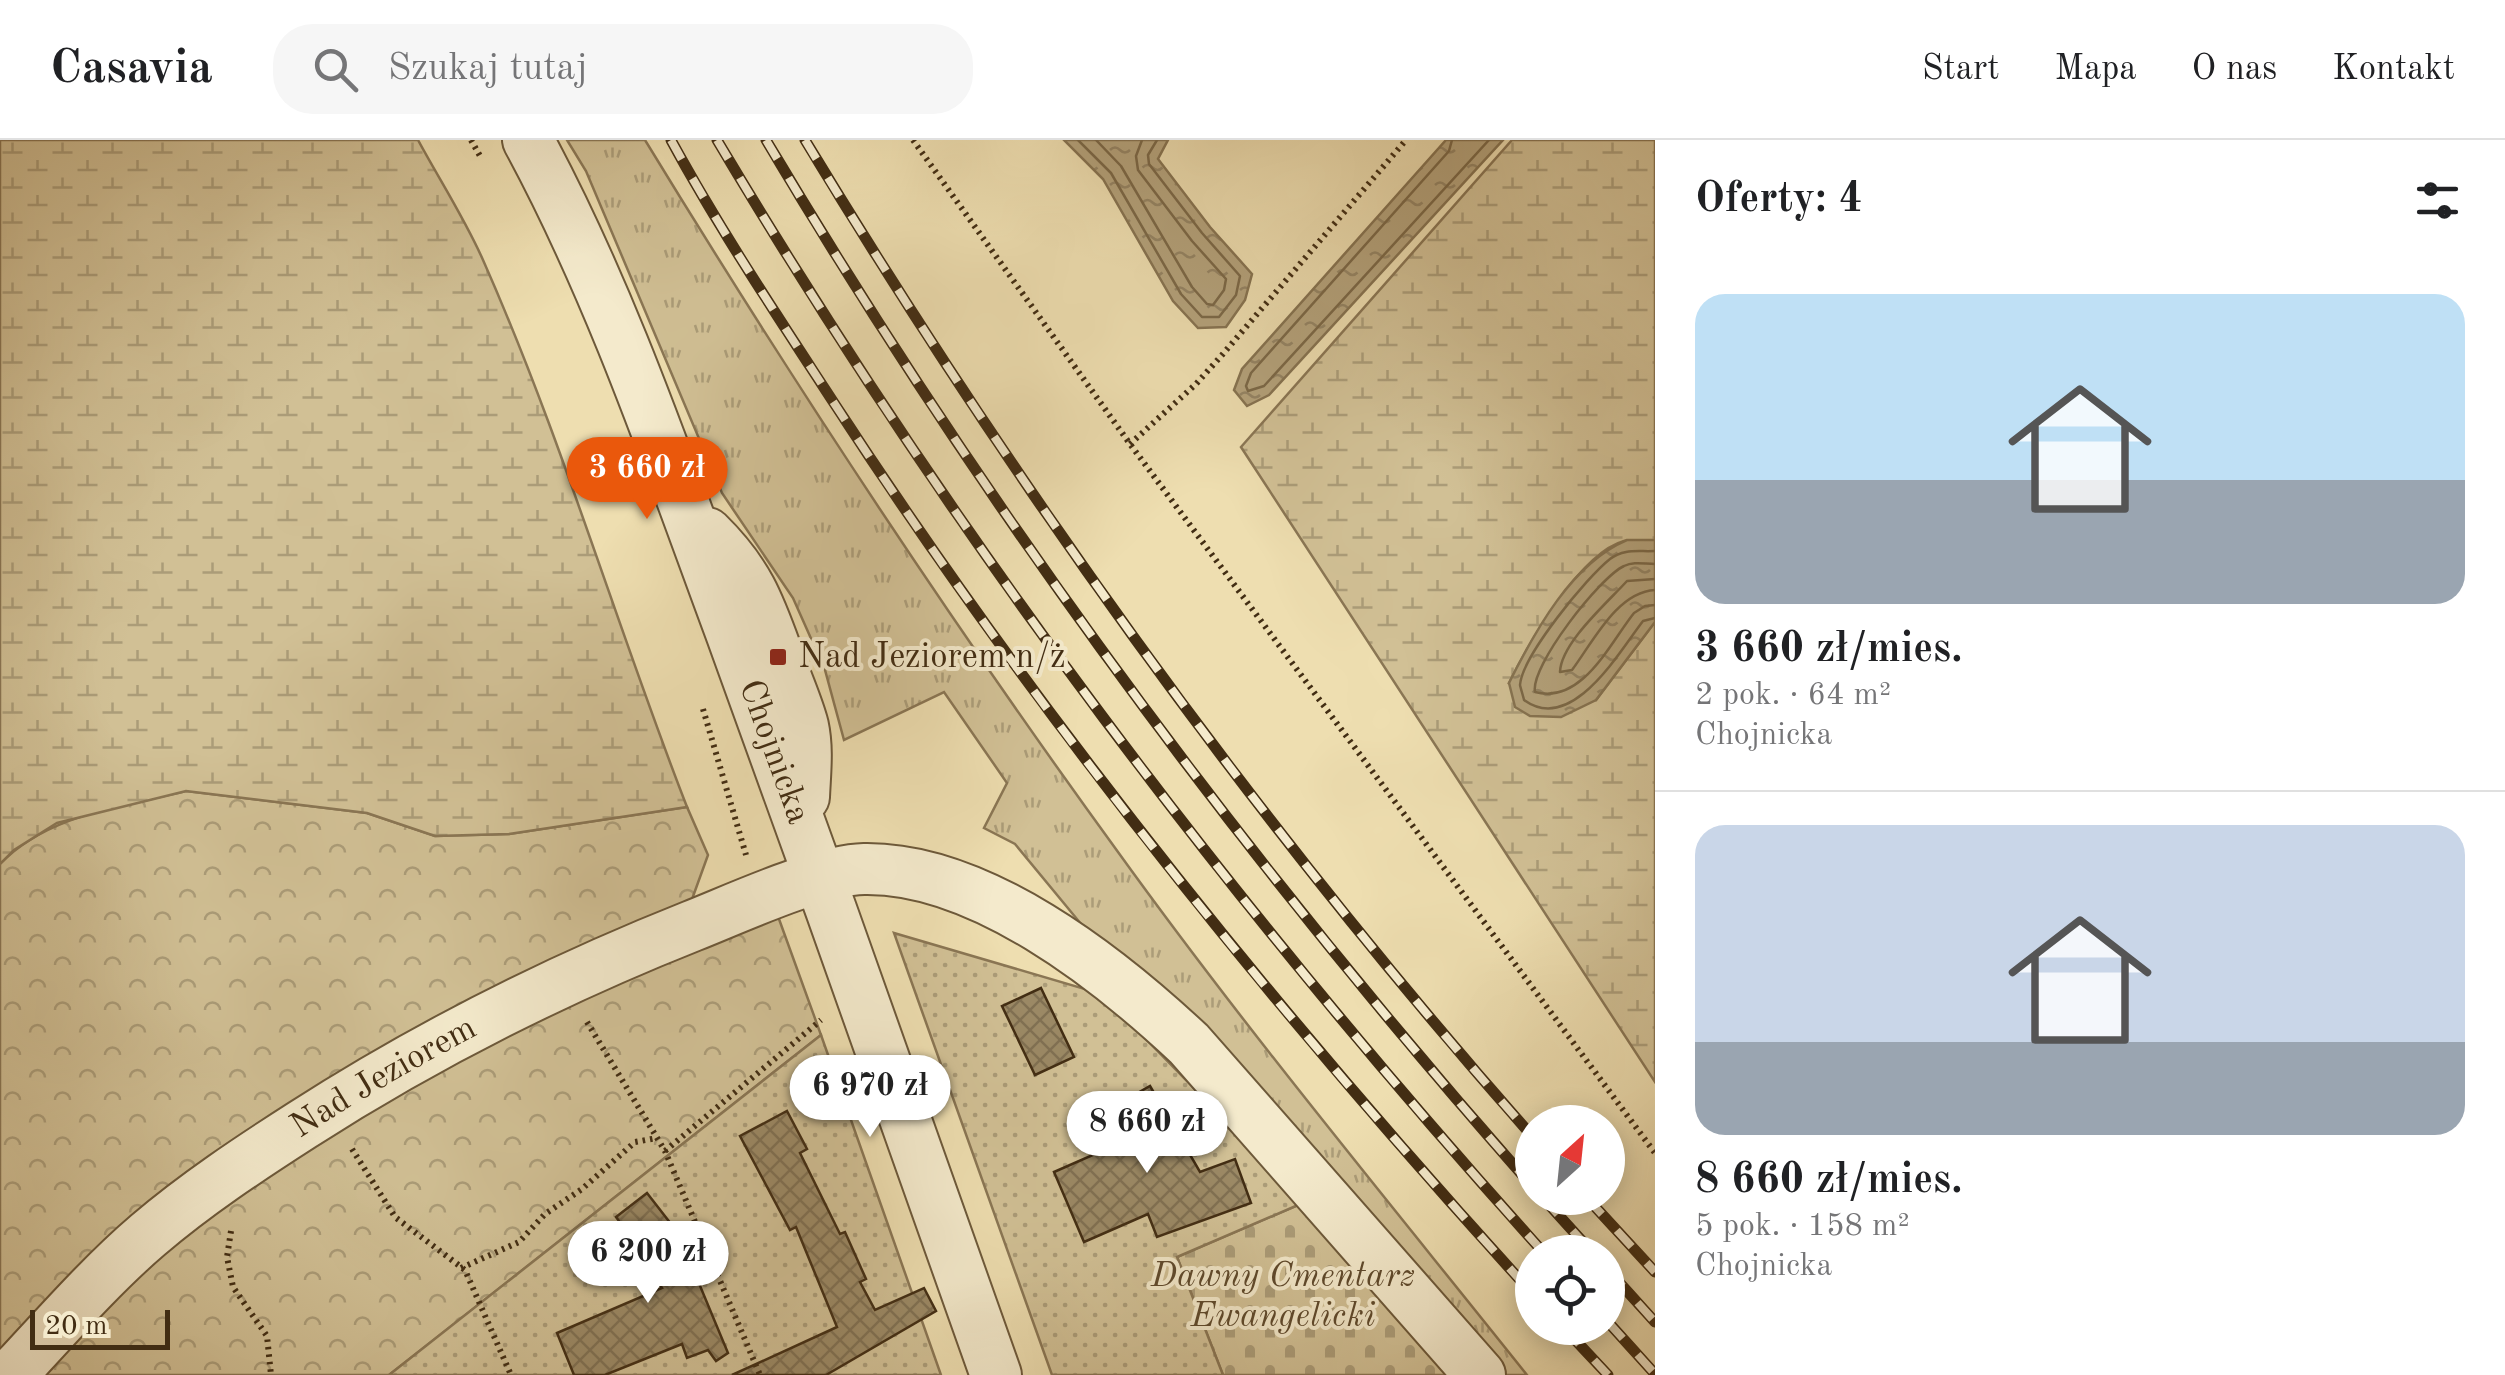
<!DOCTYPE html>
<html lang="pl">
<meta charset="utf-8">
<style>
:root{--surface:#fff;--page:#f6f6f6;--text:#202124;--muted:#757577;--line:#e0e0e0;--accent:#ea580c}
body{margin:0;font-family:"Old Standard TT",serif;background:var(--page);color:var(--text);height:100vh;display:flex;flex-direction:column;font-size:38px;white-space:nowrap}
*{box-sizing:border-box;margin:0}
p{font-size:32px;color:var(--muted)}
.icon{flex:none;width:55px;height:55px;fill:none;stroke:currentColor;stroke-width:2;stroke-linecap:round;stroke-linejoin:round}
.map{position:relative;flex:1;overflow:hidden}
.details{display:flex;flex-direction:column;background:var(--surface);width:850px}
.details>*{flex:none}
.needle{width:65px;rotate:27deg}
.buttons{position:absolute;left:1515px;top:965px;display:grid;gap:20px}
.buttons a{display:grid;place-items:center;width:110px;height:110px;border-radius:50%;background:var(--surface);box-shadow:0 5px 25px #0003;font-size:50px}
.scale{position:absolute;left:30px;bottom:25px;width:140px;box-sizing:border-box;padding-left:10px;border:5px solid #422d13;border-top:0;font-size:28px;line-height:35px;white-space:nowrap;color:#422d13;-webkit-text-stroke:8px #f4eacc;paint-order:stroke}
.price{position:absolute;translate:-50% -85px;padding:0 22px;border-radius:35px;background:#fff;color:#222;font-size:32px;line-height:65px;filter:drop-shadow(0 2px 5px #0008)}
.price::after{content:'';position:absolute;left:50%;top:60px;width:30px;height:22px;margin-left:-15px;background:inherit;clip-path:polygon(0 0,100% 0,50% 100%)}
.price.current{background:var(--accent);color:#fff}
ul{padding:0;list-style:none}
li{display:grid;align-content:center;gap:20px;height:530px;padding:0 40px}
li+li{border-top:2px solid var(--line)}
li span{display:grid;place-items:center;height:310px;border-radius:30px;color:#555}
li>.icon{margin-inline-start:auto}
span .icon{width:180px;height:180px;fill:#fffc;stroke-width:1}
li b{font-size:42px}
h2{display:flex;justify-content:space-between;align-items:center;height:120px;padding:0 40px;font-size:42px}
header{display:flex;align-items:center;gap:60px;box-sizing:border-box;height:140px;padding:0 50px;background:var(--surface);border-bottom:2px solid var(--line)}
header strong{font-size:48px}
nav{display:flex;gap:55px;margin-inline-start:auto;font-size:35px}
.search{width:700px;height:90px;background:var(--page);display:flex;align-items:center;gap:25px;box-sizing:border-box;padding:0 35px;border-radius:40px;color:var(--muted);font-size:38px}
main{display:flex;flex:1;min-height:0}
.map>svg:first-child{display:block}
</style>
<header>
<strong>Casavia</strong>
<div class="search"><svg class="icon" aria-label="search" viewBox="0 0 24 24"><circle cx="10" cy="10" r="6"/><path d="M15 15l6 6"/></svg>Szukaj tutaj</div>
<nav><a>Start</a><a>Mapa</a><a>O nas</a><a>Kontakt</a></nav>
</header>
<main>
<div class="map">
<svg width="1655" height="1235" viewBox="0 0 1655 1235">
<defs>
<pattern id="grass-tufts" width="24" height="20" patternUnits="userSpaceOnUse" patternTransform="scale(2.5)"><rect width="24" height="20" fill="#d1c095"/><path d="M3 7l-1-3M5 7V3M7 7l1-3M15 17l-1-3M17 17v-4M19 17l1-3" fill="none" stroke="#ab9c78"/></pattern>
<pattern id="forest-crowns" width="20" height="18" patternUnits="userSpaceOnUse" patternTransform="scale(2.5)"><rect width="20" height="18" fill="#d1c095"/><path d="M2 6a3 3 0 1 1 6 0M12 15a3 3 0 1 1 6 0" fill="none" stroke="#ab9c78"/></pattern>
<pattern id="wetland-marsh" width="20" height="14" patternUnits="userSpaceOnUse" patternTransform="scale(2.5)"><rect width="20" height="14" fill="#d1c095"/><path d="M1 5h8M5 5V1M11 12h8M15 12V8" fill="none" stroke="#ab9c78"/></pattern>
<pattern id="cemetery-stones" width="16" height="16" patternUnits="userSpaceOnUse" patternTransform="scale(2.5)"><rect width="16" height="16" fill="#d1c095"/><path d="M2 7V4a2 2 0 0 1 4 0v3zM10 15v-3a2 2 0 0 1 4 0v3z" fill="#ab9c78"/></pattern>
<pattern id="park-dots" width="8" height="8" patternUnits="userSpaceOnUse" patternTransform="scale(2.5)"><rect width="8" height="8" fill="#d1c095"/><path d="M2 2h.1M6 6h.1" fill="none" stroke="#ab9c78" stroke-width="1.8" stroke-linecap="round"/></pattern>
<pattern id="water-ripples" width="26" height="14" patternUnits="userSpaceOnUse" patternTransform="scale(2.5)"><rect width="26" height="14" fill="#b4a27b"/><path d="M2 4q2-2 4 0t4 0M15 11q2-2 4 0t4 0" fill="none" stroke="#948464"/></pattern>
<pattern id="building-cross-hatch" width="8" height="8" patternUnits="userSpaceOnUse" patternTransform="scale(2.5)"><rect width="8" height="8" fill="#9b8965"/><path d="M0 0l8 8M0 8l8-8" fill="none" stroke="#807052"/></pattern>
</defs>
<rect width="100%" height="100%" fill="#eedeb0"/>
<filter id="stains"><feTurbulence type="fractalNoise" baseFrequency=".002" numOctaves="4"/><feColorMatrix values="0 0 0 0 .2 0 0 0 0 .09 0 0 0 0 .02 0 0 0 .5 -.17"/></filter>
<radialGradient id="worn" r=".72"><stop offset=".6" stop-color="#630" stop-opacity="0"/><stop offset="1" stop-color="#630" stop-opacity=".3"/></radialGradient>
<path fill="url(#grass-tufts)" stroke="#8a7654" stroke-width="2.5" d="M567,0H645C794,244 950,481 1118,712C1247,891 1389,1062 1527,1235H1499L1086,790L1015,704L984,688L1007,643L944,552L844,600L825,530L793,458L722,353L586,31Z"/>
<g fill="url(#forest-crowns)" stroke="#8a7654" stroke-width="2.5">
<path d="M186,651L367,673L435,696L509,694L687,667L708,715L691,762L463,864L0,1220V724C48,674 122,667 186,651Z"/>
<polygon points="775,768 821,895 389,1235 27,1235 74,1186 269,1024 517,883"/>
</g>
<g fill="url(#wetland-marsh)" stroke="#8a7654" stroke-width="2.5">
<path d="M0,0H418C439,39 465,79 483,120C562,298 616,485 687,667L509,694L435,696L367,673L186,651L57,683L14,710L0,724Z"/>
<path d="M1512,0H1655V400C1645,402 1634,399 1624,401C1580,413 1529,503 1509,543L1596,560L1655,482V942L1241,307Z"/>
</g>
<polygon fill="url(#cemetery-stones)" stroke="#8a7654" stroke-width="2.5" points="1305,1062 1452,1235 1223,1235 1177,1117"/>
<g fill="url(#park-dots)" stroke="#8a7654" stroke-width="2.5">
<polygon points="894,793 1102,854 1305,1062 1177,1117 1223,1235 1052,1235"/>
<polygon points="821,895 941,1235 389,1235"/>
</g>
<g fill="url(#water-ripples)" stroke="#867351" stroke-width="2.5">
<polygon points="1064,0 1168,0 1158,19 1210,87 1252,134 1245,160 1226,187 1198,188 1173,161 1103,39"/>
<polygon points="1446,0 1503,0 1269,255 1247,266 1234,250 1242,229"/>
<path d="M1627,400H1655V482L1596,560L1561,577L1530,576L1515,567L1509,543C1535,491 1572,423 1627,400Z"/>
</g>
<g fill="none" stroke-linecap="round" stroke-linejoin="round">
<g stroke="#7b6847" stroke-width="2.5">
<polyline points="1078,0 1111,33 1181,154 1202,177 1219,177 1236,155 1240,136 1202,93 1149,24 1148,15 1157,0"/>
<polyline points="1096,0 1121,26 1192,147 1207,164 1213,165 1224,150 1226,139 1192,101 1138,30 1136,16 1142,0"/>
<polyline points="1452,0 1449,11 1251,233 1246,246 1248,251 1264,246 1489,0"/>
<path d="M1655,411C1639,412 1624,408 1610,419C1587,437 1522,516 1520,545C1520,546 1524,559 1524,560C1572,595 1619,512 1643,481L1655,478"/>
<path d="M1655,424C1644,424 1634,421 1624,426C1600,437 1530,526 1535,552C1582,565 1610,503 1634,473L1645,466L1655,465"/>
<path d="M1655,439L1627,441C1607,463 1561,503 1560,532L1572,530C1593,502 1617,452 1655,450"/>
</g>
</g>
<g fill="url(#building-cross-hatch)" stroke="#422d13" stroke-width="2.5">
<polygon points="1041,848 1074,917 1035,935 1002,866"/>
<polygon points="1150,946 1200,1032 1235,1019 1251,1063 1157,1097 1148,1074 1084,1102 1054,1032 1118,1004 1101,974"/>
<polygon points="787,971 807,1009 800,1013 840,1094 845,1092 866,1139 860,1142 875,1170 924,1148 936,1171 826,1235 732,1235 837,1187 796,1087 790,1090 740,996"/>
<polygon points="647,1053 678,1093 728,1213 716,1221 708,1210 687,1218 682,1204 605,1235 574,1235 557,1193 662,1148 626,1099 630,1096 616,1077"/>
</g>
<g fill="none" stroke-linecap="round" stroke-linejoin="round">
<g stroke="#6d593a" stroke-width="54">
<g id="minor">
<path id="s1" d="M528,0C613,157 670,328 732,495C822,741 908,988 996,1235"/>
<path d="M707,393C752,437 761,470 782,527C789,547 798,567 803,586C808,609 805,633 804,657"/>
<path id="s2" d="M11,1235C54,1189 101,1135 148,1095C196,1054 249,1019 302,985C425,906 556,840 692,786C735,769 819,730 864,729C980,727 1108,828 1189,904L1480,1235"/>
</g>
</g>
<g stroke="#422d13" stroke-width="6" stroke-dasharray="2.5 5" stroke-linecap="butt">
<polyline points="471,0 480,16"/>
<polyline points="913,0 1130,304 1655,1013"/>
<polyline points="1130,304 1196,244 1222,215 1406,0"/>
<polyline points="703,569 746,715"/>
<polyline points="587,882 665,1011 760,1235"/>
<polyline points="352,1009 395,1077 465,1130 511,1235"/>
<polyline points="665,1011 821,880"/>
<polyline points="231,1091 227,1117 233,1147 267,1196 271,1235"/>
<polyline points="461,1128 519,1102 545,1074 582,1049 635,1002 657,998"/>
</g>
<use href="#minor" stroke="#f4eacc" stroke-width="50"/>
<g stroke="#422d13" stroke-width="11">
<g id="rail">
<path d="M671,0C720,90 778,177 834,263C1040,580 1278,874 1532,1153"/>
<path d="M717,0C956,402 1231,765 1543,1112"/>
<path d="M766,0C987,372 1246,722 1532,1046"/>
<path d="M805,0C1018,352 1260,688 1532,996"/>
<polyline points="1543,1058 1592,1112"/>
<polyline points="1587,1058 1655,1132"/>
<polyline points="1608,1130 1655,1182"/>
<polyline points="1608,1182 1655,1234"/>
<polyline points="1564,1188 1608,1235"/>
</g>
</g>
<use href="#rail" stroke="#f4eacc" stroke-width="8" stroke-dasharray="22" stroke-linecap="butt"/>
</g>
<rect fill="#8f2418" stroke="#f4eacc" stroke-width="4" x="768" y="507" width="20" height="20" rx="5"/>
<g text-anchor="middle" dominant-baseline="central" stroke-width="8" stroke-linejoin="round" paint-order="stroke">
<g font-size="35" fill="#422d13" stroke="#f4eacc" text-anchor="start">
<text x="798" y="517">Nad Jeziorem n/ż</text>
</g>
<g font-size="35" fill="#422d13" stroke="#f4eacc">
<text stroke="none"><textPath href="#s1" startOffset="660">Chojnicka</textPath></text>
<text stroke="none"><textPath href="#s2" startOffset="480">Nad Jeziorem</textPath></text>
</g>
<g font-size="35" font-style="italic" fill="#5f4a2d" stroke="#f4eacc">
<text x="1283" y="1136">Dawny Cmentarz<tspan x="1283" dy="40">Ewangelicki</tspan></text>
</g>
</g>
<rect width="100%" height="100%" filter="url(#stains)"/>
<rect width="100%" height="100%" fill="url(#worn)"/>
</svg>
<div class="buttons">
<a><svg class="needle" viewBox="-14 -14 28 28"><path d="M0-13l5 13h-10z" fill="#e53935"/><path d="M0 13l5-13h-10z" fill="#757577"/></svg></a>
<a><svg class="icon" aria-label="locate" viewBox="0 0 24 24"><circle cx="12" cy="12" r="6"/><path d="M12 2v4M12 18v4M2 12h4M18 12h4"/></svg></a>
</div>
<div class="scale">20 m</div>
<b class="price current" style="left:647px;top:382px">3 660 zł</b>
<b class="price" style="left:870px;top:1000px">6 970 zł</b>
<b class="price" style="left:1147px;top:1036px">8 660 zł</b>
<b class="price" style="left:648px;top:1166px">6 200 zł</b>
</div>
<section class="details">
<h2>Oferty: 4<svg class="icon" aria-label="filters" viewBox="0 0 24 24"><path d="M4 7h16M4 17h16"/><circle cx="9" cy="7" r="2"/><circle cx="15" cy="17" r="2"/></svg></h2>
<ul>
<li><span style="background:linear-gradient(#bfe0f5 60%,#9aa5b1 0)"><svg class="icon" aria-label="home" viewBox="0 0 24 24"><path d="M3 11l9-7 9 7M6 9v11h12V9"/></svg></span><div><b>3 660 zł/mies.</b><p>2 pok. · 64 m²</p><p>Chojnicka</p></div></li>
<li><span style="background:linear-gradient(#c9d6e8 70%,#9aa5b1 0)"><svg class="icon" aria-label="home" viewBox="0 0 24 24"><path d="M3 11l9-7 9 7M6 9v11h12V9"/></svg></span><div><b>8 660 zł/mies.</b><p>5 pok. · 158 m²</p><p>Chojnicka</p></div></li>
</ul>
</section>
</main>
